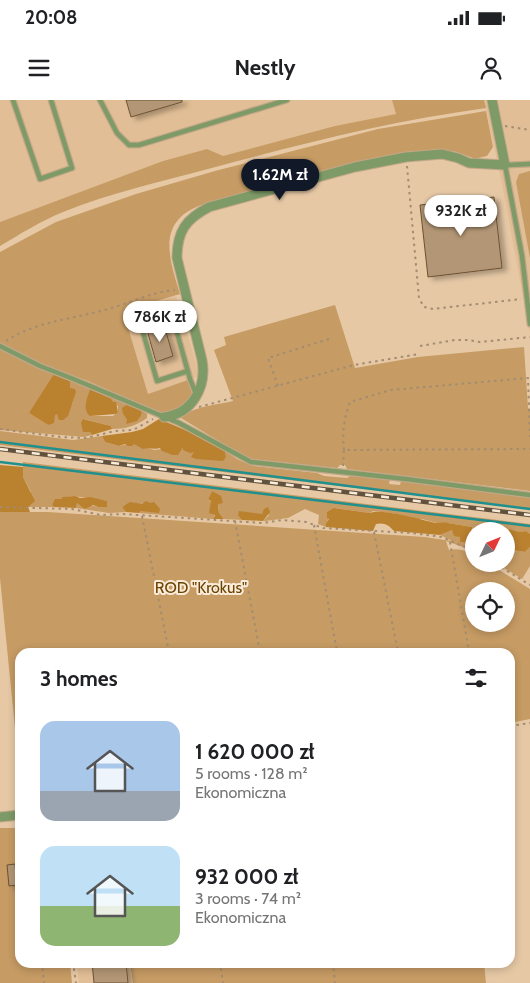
<!DOCTYPE html>
<meta charset="utf-8">
<style>
:root{--surface:#fff;--page:#f2f2f2;--text:#202124;--muted:#757577;--accent:#111827}
body{margin:0;font-family:Cabin,sans-serif;background:var(--page);color:var(--text);height:100vh;display:flex;flex-direction:column;font-size:19px;white-space:nowrap}
*{box-sizing:border-box;margin:0}
p{font-size:16px;color:var(--muted)}
.icon{flex:none;width:28px;height:28px;fill:none;stroke:currentColor;stroke-width:2;stroke-linecap:round;stroke-linejoin:round}
.map{position:relative;flex:1;overflow:hidden}
.side{position:absolute;left:15px;top:548px;width:500px;height:320px;display:flex;flex-direction:column;background:var(--surface);border-radius:15px;box-shadow:0 2px 8px #0003}
.side>*{flex:none}
.needle{width:32px;rotate:47deg}
.fabs{position:absolute;left:465px;top:422px;display:grid;gap:10px}
.fabs a{display:grid;place-items:center;width:50px;height:50px;border-radius:50%;background:var(--surface);box-shadow:0 2px 8px #0003;font-size:25px}
.price{position:absolute;translate:-50% -42px;padding:0 11px;border-radius:18px;background:#fff;color:#222;font-size:16px;line-height:32px;filter:drop-shadow(0 1px 2px #0008)}
.price::after{content:'';position:absolute;left:50%;top:30px;width:15px;height:11px;margin-left:-8px;background:inherit;clip-path:polygon(0 0,100% 0,50% 100%)}
.price.current{background:var(--accent);color:#fff}
ul{padding:0;list-style:none}
li{display:flex;align-items:center;gap:15px;height:125px;padding:0 25px}
li span{display:grid;place-items:center;flex:none;width:140px;height:100px;border-radius:15px;color:#555}
li>.icon{margin-inline-start:auto}
span .icon{width:60px;height:60px;fill:#fffc;stroke-width:1}
li b{font-size:21px}
h2{display:flex;justify-content:space-between;align-items:center;height:60px;padding:0 25px;font-size:21px}
.status{display:flex;justify-content:space-between;align-items:center;height:35px;padding:0 25px;background:var(--surface);direction:ltr}
.status svg{height:14px;fill:currentColor}
header{display:flex;justify-content:space-between;align-items:center;height:65px;padding:0 25px;background:var(--surface);font-size:22px;font-weight:700}
.map>svg:first-child{display:block}
</style>
<div class="status"><b>20:08</b><svg viewBox="0 0 49 12"><path d="M0 12V9h3v3zM5 12V6h3v6zM10 12V3h3v9zM15 12V0h3v12zM26 1h20v11H26zM47 4h2v5h-2z"/></svg></div>
<header><svg class="icon" aria-label="menu" viewBox="0 0 24 24"><path d="M4 6h16M4 12h16M4 18h16"/></svg>Nestly<svg class="icon" aria-label="person" viewBox="0 0 24 24"><circle cx="12" cy="8" r="4"/><path d="M4 21q1-7 8-7t8 7"/></svg></header>
<div class="map">
<svg width="530" height="883" viewBox="0 0 530 883">
<defs>
<filter id="shadow"><feDropShadow dx="5" dy="3" stdDeviation="2.5" flood-color="#0004"/></filter>
</defs>
<rect width="100%" height="100%" fill="#e6c8a5"/>
<g fill="#e1be95">
<polygon points="0,0 392,0 396,14 335,26 223,57 207,49 163,61 0,122"/>
<polygon points="484,0 530,0 530,234 502,84"/>
<polygon points="176,196 200,276 148,294 123,211"/>
<polygon points="77,863 130,863 133,883 79,883"/>
</g>
<g fill="#c69b64" fill-rule="evenodd">
<path d="M392,0H484L486,8C391,21 300,44 208,69C160,82 110,93 63,112C41,121 20,134 0,146V122L163,61L207,49L223,56L335,26L396,14Z"/>
<path d="M486,11L493,47L487,56L478,58V60L457,52L443,50L389,55L201,105C156,122 169,158 180,194L123,211L148,294L188,280L193,296L183,307L166,315L159,313L88,281L35,262L0,244V152L56,122L136,94L215,71L378,29Z"/>
<polygon points="530,71 530,158 516,82 519,74"/>
<path d="M335,205L355,268L418,257L524,247L528,308L530,309V391L347,369L345,365H340L337,368L252,359L240,354L181,318C193,306 217,305 233,301L214,250L226,245L224,237Z"/>
<path d="M0,248L45,270L94,288L90,316H113L118,312V306L110,300L108,294L137,307L123,314L127,320L142,315L141,310L147,314V318C136,326 125,329 112,329L111,326L84,319L86,332H90L92,335L84,337L0,330ZM60,277L65,278L74,297L72,304L54,315L48,325L29,313Z"/>
<polygon points="0,331 73,340 102,336 105,342 119,346 134,343 154,350 183,346 194,351 226,357 225,351 237,359 253,366 317,373 324,376 347,378 350,376 390,379 389,384 400,385 401,381 428,383 530,397 530,409 0,345"/>
<path d="M23,362L530,424V434L526,431C514,433 515,429 505,428C498,427 492,428 484,426L480,431L474,432L472,427L448,423H437L422,419H416L392,413L373,411L370,413L335,408L326,423V427L318,424L319,415L305,409L288,418L265,421H263L269,415L264,411L262,414L238,416L242,420L224,419L219,413V408L212,391L208,399C214,403 216,413 213,419L139,413L150,403L126,405L122,407L126,412L109,413L76,408L77,402L98,407H107V401C96,399 72,394 63,398C59,399 55,403 52,405L54,407H28L31,392L23,377Z"/>
<path d="M0,412H48L424,437L452,441L440,435L452,430L460,436V442L474,444V451L446,441L449,450C458,448 465,450 474,455V464H489L530,489V619L510,623V552H20V678L0,478ZM474,491H506V524H474Z"/>
<polygon points="530,447 530,466 522,479 497,464 506,464 506,449 525,452"/>
<polygon points="0,728 20,728 20,862 70,863 72,883 0,883"/>
<polygon points="130,863 484,863 486,883 133,883"/>
</g>
<g fill="#ba812f">
<polygon points="54,274 70,281 70,288 75,289 76,292 68,316 63,320 59,320 57,314 55,315 54,323 48,325 29,313"/>
<path d="M94,288L108,294L113,302H116L118,312L116,314L90,316C82,310 87,298 90,290Z"/>
<polygon points="128,304 141,310 142,314 137,321 126,324 127,320 123,314 122,308"/>
<polygon points="83,319 111,326 112,329 92,335 90,332 83,332 81,323"/>
<path d="M159,319L190,332L225,351L226,357L223,361L196,359L191,357L194,352L190,353L183,350V347L178,355H173L162,351L160,348C154,350 149,347 143,349L134,344L132,346H128L125,344L119,346L105,342L102,336L132,332L143,329Z"/>
<polygon points="0,365 23,367 23,377 35,401 28,407 30,412 0,412"/>
<polygon points="212,391 221,396 223,403 218,404 219,413 224,419 213,419 215,415 209,413 211,401 208,399"/>
<polygon points="75,396 80,398 90,397 107,401 107,407 98,407 93,405 85,409 77,403 76,408 54,407 52,405 55,399 61,399 63,397"/>
<polygon points="146,401 150,403 154,402 160,409 159,413 141,411 139,413 126,412 122,407 130,402 142,404"/>
<polygon points="268,407 270,412 263,421 242,420 238,416 239,411 262,414 264,409"/>
<path d="M334,408L370,413C383,408 421,420 436,423C440,423 444,422 448,423C456,424 464,426 472,427L474,435H468L469,439L474,438V444L460,442V437L454,436L452,430L440,435L394,431C389,425 384,422 376,424L373,431L326,427V423L329,419L327,418V412Z"/>
<path d="M484,426C492,428 498,427 505,428C515,429 514,433 526,431L530,434V447L525,452L506,449V431H480Z"/>
</g>
<g fill="none" stroke-linecap="round" stroke-linejoin="round">
<g stroke="#1f908d" stroke-width="2.5">
<polyline points="0,342 530,409"/>
<polyline points="0,362 530,426"/>
</g>
</g>
<g fill="#b29674" stroke="#6c5232" filter="url(#shadow)">
<polygon points="126,0 182,0 182,2 131,17"/>
<polygon points="494,97 502,168 428,177 420,105"/>
<polygon points="164,225 173,256 156,262 147,230"/>
<polygon points="15,764 17,785 9,786 7,765"/>
<polygon points="92,862 126,862 128,883 94,883"/>
</g>
<g fill="none" stroke-linecap="round" stroke-linejoin="round">
<g stroke="#c2a788" stroke-width="7">
<g id="service">
<polyline points="13,0 40,79 72,68 51,0"/>
<polyline points="100,0 117,33 129,45 139,45 287,0"/>
<polyline points="530,64 505,65 522,156 530,224"/>
<polyline points="0,246 40,266 71,278 179,323 251,362 406,379 530,395"/>
<polyline points="188,271 157,281 141,225 172,215 190,279 196,294"/>
</g>
</g>
<g stroke="#c2a788" stroke-width="11">
<g id="minor">
<path d="M164,317C192,314 207,287 202,260L177,158C177,131 186,119 209,107L355,67L406,57L442,54L458,58L469,63L505,65L492,0"/>
<polyline points="0,717 20,715"/>
</g>
</g>
<g stroke="#a38c70" stroke-width="2" stroke-dasharray="2.5 4" stroke-linecap="butt">
<polyline points="505,26 530,30"/>
<polyline points="407,66 419,198 424,207 433,209 521,199"/>
<path d="M6,241C36,221 74,219 108,209C130,203 152,192 175,190"/>
<polyline points="420,246 455,240 468,240 480,242 530,237"/>
<polyline points="278,286 268,258 329,239"/>
<polyline points="199,307 354,265 419,254"/>
<polyline points="0,329 61,337 86,338 115,331 133,330 153,319"/>
<path d="M344,350C342,333 344,318 350,302L391,290L528,278L530,337"/>
<polyline points="343,366 344,350 530,349"/>
<polyline points="0,407 72,409 101,415 122,414 263,423 282,420 306,422 323,428 412,433 442,437 474,451"/>
<polyline points="142,416 169,552"/>
<polyline points="235,421 260,552"/>
<polyline points="314,425 337,552"/>
<polyline points="374,432 398,552"/>
<polyline points="450,442 469,552"/>
<polyline points="496,464 530,485"/>
<polyline points="510,626 530,623"/>
<polyline points="42,862 44,883"/>
<polyline points="73,862 76,883"/>
<polyline points="220,862 223,883"/>
<polyline points="333,862 335,883"/>
</g>
<use href="#service" stroke="#7e9b67" stroke-width="4.5"/>
<use href="#minor" stroke="#7e9b67" stroke-width="9"/>
<g stroke="#62523d" stroke-width="4.5">
<polyline id="rail" points="0,349 530,415"/>
</g>
<use href="#rail" stroke="#fbecda" stroke-width="2.5" stroke-dasharray="8" stroke-linecap="butt"/>
</g>
<g text-anchor="middle" dominant-baseline="central" stroke-width="4" stroke-linejoin="round" paint-order="stroke">
<g font-size="16" fill="#6b4403" stroke="#fbecda">
<text x="201" y="487">ROD "Krokus"</text>
</g>
</g>
</svg>
<div class="fabs">
<a><svg class="needle" viewBox="-14 -14 28 28"><path d="M0-13l5 13h-10z" fill="#e53935"/><path d="M0 13l5-13h-10z" fill="#757577"/></svg></a>
<a><svg class="icon" aria-label="locate" viewBox="0 0 24 24"><circle cx="12" cy="12" r="6"/><path d="M12 2v4M12 18v4M2 12h4M18 12h4"/></svg></a>
</div>
<b class="price current" style="left:280px;top:101px">1.62M zł</b>
<b class="price" style="left:461px;top:137px">932K zł</b>
<b class="price" style="left:160px;top:243px">786K zł</b>
<section class="side">
<h2>3 homes<svg class="icon" aria-label="filters" viewBox="0 0 24 24"><path d="M4 7h16M4 17h16"/><circle cx="9" cy="7" r="2"/><circle cx="15" cy="17" r="2"/></svg></h2>
<ul>
<li><span style="background:linear-gradient(#a9c7e8 70%,#9aa5b1 0)"><svg class="icon" aria-label="home" viewBox="0 0 24 24"><path d="M3 11l9-7 9 7M6 9v11h12V9"/></svg></span><div><b>1 620 000 zł</b><p>5 rooms · 128 m²</p><p>Ekonomiczna</p></div></li>
<li><span style="background:linear-gradient(#bfe0f5 60%,#8fb573 0)"><svg class="icon" aria-label="home" viewBox="0 0 24 24"><path d="M3 11l9-7 9 7M6 9v11h12V9"/></svg></span><div><b>932 000 zł</b><p>3 rooms · 74 m²</p><p>Ekonomiczna</p></div></li>
</ul>
</section>
</div>
